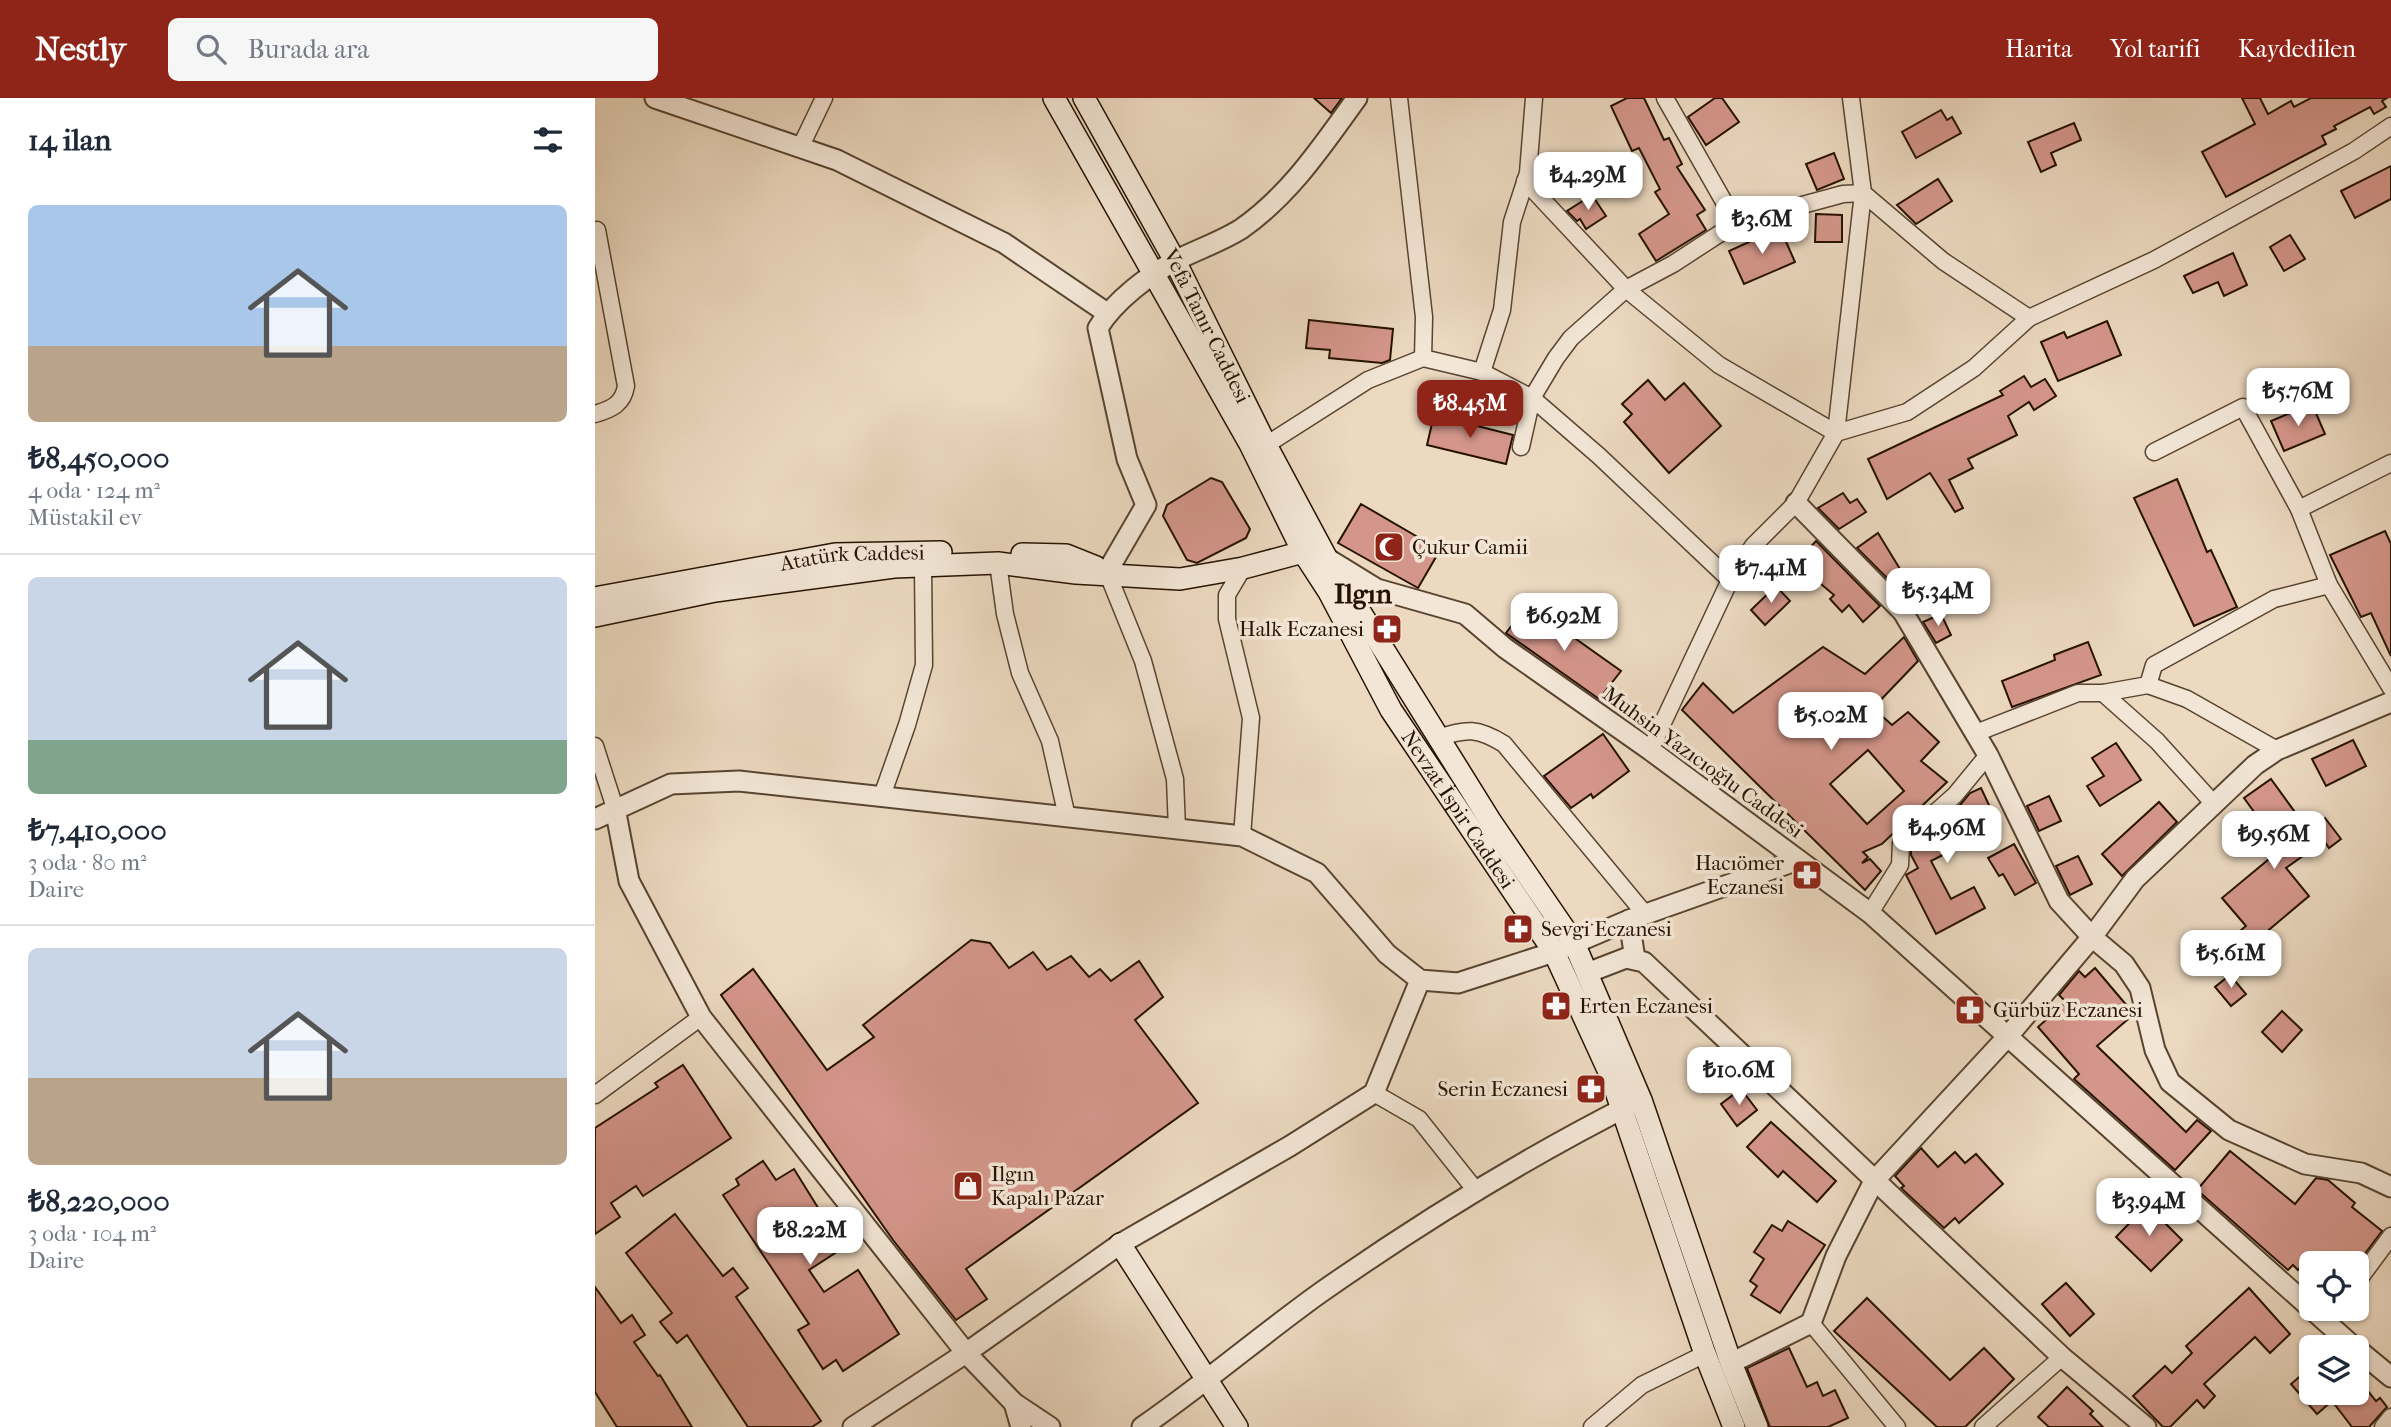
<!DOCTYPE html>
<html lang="tr">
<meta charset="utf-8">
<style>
:root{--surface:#fff;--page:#f6f6f7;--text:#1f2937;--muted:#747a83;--line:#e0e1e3;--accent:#8f2418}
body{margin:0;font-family:"IM FELL French Canon",serif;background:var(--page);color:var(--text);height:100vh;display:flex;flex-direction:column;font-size:26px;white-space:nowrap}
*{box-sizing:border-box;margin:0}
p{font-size:23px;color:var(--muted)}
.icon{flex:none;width:38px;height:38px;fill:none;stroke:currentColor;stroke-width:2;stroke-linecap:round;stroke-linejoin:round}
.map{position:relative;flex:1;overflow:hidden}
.panel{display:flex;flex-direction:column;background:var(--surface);width:595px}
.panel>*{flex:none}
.controls{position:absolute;left:1704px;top:1153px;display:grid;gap:14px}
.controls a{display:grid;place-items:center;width:70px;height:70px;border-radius:10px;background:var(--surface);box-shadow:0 2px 5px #0004;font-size:35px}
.price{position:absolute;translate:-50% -60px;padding:0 16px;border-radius:14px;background:#fff;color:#222;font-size:23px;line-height:46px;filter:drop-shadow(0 2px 4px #0008)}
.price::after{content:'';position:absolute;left:50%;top:42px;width:21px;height:16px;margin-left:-10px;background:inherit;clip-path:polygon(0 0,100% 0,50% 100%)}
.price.on{background:var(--accent);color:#fff}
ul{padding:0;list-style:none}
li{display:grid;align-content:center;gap:14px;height:371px;padding:0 28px}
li+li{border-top:2px solid var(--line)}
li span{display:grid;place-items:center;height:217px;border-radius:10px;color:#555}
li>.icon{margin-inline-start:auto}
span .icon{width:126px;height:126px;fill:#fffc;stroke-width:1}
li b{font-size:30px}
h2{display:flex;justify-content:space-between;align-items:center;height:84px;padding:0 28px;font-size:30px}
header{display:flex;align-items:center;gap:42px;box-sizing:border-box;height:98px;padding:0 35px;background:var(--accent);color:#fff}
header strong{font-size:33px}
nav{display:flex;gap:38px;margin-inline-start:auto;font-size:24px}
.search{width:490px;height:63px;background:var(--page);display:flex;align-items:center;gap:18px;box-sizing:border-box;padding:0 24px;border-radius:10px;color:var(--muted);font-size:26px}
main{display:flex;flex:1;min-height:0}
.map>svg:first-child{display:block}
</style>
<header>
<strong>Nestly</strong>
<div class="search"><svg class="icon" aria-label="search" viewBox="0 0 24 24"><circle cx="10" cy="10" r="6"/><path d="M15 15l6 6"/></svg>Burada ara</div>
<nav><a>Harita</a><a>Yol tarifi</a><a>Kaydedilen</a></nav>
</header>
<main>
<section class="panel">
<h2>14 ilan<svg class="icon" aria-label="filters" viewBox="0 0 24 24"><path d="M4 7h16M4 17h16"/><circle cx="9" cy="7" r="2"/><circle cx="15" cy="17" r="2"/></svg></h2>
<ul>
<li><span style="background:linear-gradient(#a9c7e8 65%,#b9a48a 0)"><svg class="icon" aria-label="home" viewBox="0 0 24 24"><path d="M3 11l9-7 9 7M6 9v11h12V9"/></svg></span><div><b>₺8,450,000</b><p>4 oda · 124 m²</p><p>Müstakil ev</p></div></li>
<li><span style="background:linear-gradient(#c9d6e8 75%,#7fa58c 0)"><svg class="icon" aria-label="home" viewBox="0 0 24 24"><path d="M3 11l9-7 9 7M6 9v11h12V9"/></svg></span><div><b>₺7,410,000</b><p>3 oda · 80 m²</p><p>Daire</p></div></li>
<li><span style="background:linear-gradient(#c9d6e8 60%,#b9a48a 0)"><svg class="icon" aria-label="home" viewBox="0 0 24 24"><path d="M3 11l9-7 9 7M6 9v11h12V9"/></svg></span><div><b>₺8,220,000</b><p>3 oda · 104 m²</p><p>Daire</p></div></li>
</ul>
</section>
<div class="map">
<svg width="1796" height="1329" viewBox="0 0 1796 1329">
<rect width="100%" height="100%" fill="#ecd9c0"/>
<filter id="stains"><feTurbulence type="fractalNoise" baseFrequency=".00286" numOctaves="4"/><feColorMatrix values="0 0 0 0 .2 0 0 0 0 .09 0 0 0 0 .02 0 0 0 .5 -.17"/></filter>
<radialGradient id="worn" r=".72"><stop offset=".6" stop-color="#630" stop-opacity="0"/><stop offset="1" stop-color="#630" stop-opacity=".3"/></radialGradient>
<g fill="#d4968a" stroke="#261200" stroke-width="2" fill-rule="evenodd">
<polygon points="719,0 747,0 736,15"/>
<polygon points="1032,0 1049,0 1069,42 1074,40 1087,66 1082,69 1110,112 1102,117 1111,132 1061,163 1044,136 1074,116 1060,94 1065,91 1044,50 1037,53 1016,8"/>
<polygon points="1120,0 1127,0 1144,24 1111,47 1093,19"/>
<polygon points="1647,0 1665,0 1673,16 1696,3 1699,9 1716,0 1792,0 1787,3 1791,9 1779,16 1775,9 1739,28 1741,31 1727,38 1731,46 1631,99 1607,54 1660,26"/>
<polygon points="1346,12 1352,22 1357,19 1366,35 1321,60 1307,34"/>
<polygon points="1479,25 1486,42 1456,55 1461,67 1446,74 1433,44"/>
<polygon points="1239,55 1249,81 1222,92 1211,66"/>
<polygon points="1796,68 1796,101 1760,120 1746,93"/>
<polygon points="1343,81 1357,103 1321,126 1302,107"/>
<polygon points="997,97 1011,118 991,131 985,121 982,123 972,113"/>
<polygon points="1221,116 1247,117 1247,144 1220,144"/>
<polygon points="1185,130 1200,164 1149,186 1134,153"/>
<polygon points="1695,137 1710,161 1689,173 1675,149"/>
<polygon points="1638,155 1652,187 1629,198 1623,184 1598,195 1589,178"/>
<polygon points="714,222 798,231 795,262 787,265 734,260 735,252 711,250"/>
<polygon points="1512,223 1526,257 1463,283 1446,244 1469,234 1472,240"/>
<polygon points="1429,278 1436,289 1450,281 1461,298 1439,312 1434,304 1413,318 1422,337 1373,361 1378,370 1354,382 1368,410 1360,414 1335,375 1292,401 1273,361 1408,297 1405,293"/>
<polygon points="1053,282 1070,302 1089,285 1126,328 1074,375 1029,324 1037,316 1027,306"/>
<polygon points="1717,306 1730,336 1689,353 1676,323"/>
<polygon points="839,317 918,337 911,366 832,347"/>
<polygon points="616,380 627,384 655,431 651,440 602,465 592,462 568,418 572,407"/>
<polygon points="1582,381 1612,454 1616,452 1642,509 1599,528 1539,400"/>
<polygon points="1248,395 1255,405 1262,401 1271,414 1244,431 1223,410"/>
<polygon points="766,406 845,452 823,490 743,445"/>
<polygon points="1790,433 1796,446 1796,558 1776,515 1766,519 1735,457"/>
<polygon points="1283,435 1316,489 1308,496 1262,450"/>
<polygon points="1221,443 1285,508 1268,524 1254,507 1247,514 1235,501 1239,497 1201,465"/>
<polygon points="1181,488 1195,503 1170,527 1156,512"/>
<polygon points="931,509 962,533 964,529 1026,573 1004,601 911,535"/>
<polygon points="1346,516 1356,537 1341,545 1328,524"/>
<path d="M1309,539L1323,563L1278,610L1297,627L1313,614L1344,644L1326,663L1352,684L1287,746L1268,754L1273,759L1267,765L1275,761L1286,773L1270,792L1087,612L1108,585L1138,615L1228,549L1270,576ZM1273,652L1309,693L1272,726L1235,686Z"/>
<polygon points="1493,544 1506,577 1417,609 1407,583 1460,562 1459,557"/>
<polygon points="1008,636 1034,673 998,700 996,696 976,710 949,678"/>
<polygon points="1758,642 1771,668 1731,688 1717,661"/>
<polygon points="1521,645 1546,682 1505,708 1492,688 1509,678 1497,660"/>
<polygon points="1676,681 1713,732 1730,720 1746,741 1734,750 1729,743 1691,770 1714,798 1669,836 1677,846 1654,866 1634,842 1651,828 1627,800 1686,751 1649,700"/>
<polygon points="1386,690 1400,720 1368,735 1373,744 1336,763 1356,801 1379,789 1390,810 1341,836 1311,777 1323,770 1316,757 1316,750 1344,725 1368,713 1365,707 1375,695"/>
<polygon points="1454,698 1466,723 1444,733 1432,708"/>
<polygon points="1564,704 1582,724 1527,778 1507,756"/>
<polygon points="1419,746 1441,785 1420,797 1408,776 1404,778 1393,760"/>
<polygon points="1483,758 1497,786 1475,797 1461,768"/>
<polygon points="376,842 395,845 414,870 438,854 452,872 476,858 494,879 505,871 516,883 544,863 568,899 540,922 603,1005 371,1171 392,1201 361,1222 298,1142 126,897 158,871 232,972 279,939 268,927"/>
<polygon points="1500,870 1539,916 1502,948 1591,1034 1602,1022 1616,1033 1580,1072 1479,981 1484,976 1443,929 1471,904 1464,897 1484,873 1490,879"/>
<polygon points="1635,877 1651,896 1636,908 1620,889"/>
<polygon points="1687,913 1707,932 1687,954 1667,934"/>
<polygon points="88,967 136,1040 48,1098 41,1088 16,1105 25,1119 0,1136 0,1030 63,989 60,985"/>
<polygon points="1146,991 1162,1012 1142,1028 1126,1006"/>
<polygon points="1176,1024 1241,1083 1222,1104 1188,1073 1183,1079 1152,1049"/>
<polygon points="1326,1050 1343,1069 1360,1054 1370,1065 1381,1056 1408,1086 1364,1125 1360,1120 1349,1130 1306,1090 1309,1088 1300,1078"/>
<polygon points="1635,1053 1700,1106 1721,1080 1733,1082 1760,1105 1757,1109 1787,1133 1762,1166 1716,1166 1712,1162 1703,1172 1698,1167 1693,1172 1602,1092"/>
<polygon points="168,1063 181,1082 199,1071 248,1150 214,1172 229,1194 263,1172 304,1236 248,1273 241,1262 228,1271 203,1232 214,1226 128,1097 144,1087 141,1081"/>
<polygon points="1552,1107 1587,1142 1556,1173 1521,1139"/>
<polygon points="80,1116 128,1178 138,1170 153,1190 141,1199 226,1323 217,1329 153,1329 92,1237 82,1245 65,1224 77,1215 31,1155"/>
<polygon points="1193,1123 1230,1147 1185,1215 1156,1197 1162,1188 1155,1183 1169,1161 1159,1154 1177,1127 1187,1133"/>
<polygon points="1471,1185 1499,1216 1475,1238 1447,1206"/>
<polygon points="0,1189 26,1225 37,1217 50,1237 39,1244 63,1278 65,1277 97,1329 22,1329 0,1294"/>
<polygon points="1654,1190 1695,1236 1675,1255 1660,1239 1609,1286 1620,1298 1609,1310 1602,1302 1575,1329 1568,1329 1538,1298 1570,1268 1577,1275 1597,1255 1591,1248"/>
<polygon points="1272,1200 1355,1282 1389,1250 1419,1281 1370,1329 1342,1329 1239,1233"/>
<polygon points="1194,1250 1212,1289 1222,1284 1228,1298 1240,1292 1253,1320 1233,1329 1175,1329 1152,1270"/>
<polygon points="1717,1268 1717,1295 1762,1295 1762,1279 1781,1303 1785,1300 1792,1309 1774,1329 1757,1329 1737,1303 1722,1316 1696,1286"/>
<polygon points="1472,1289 1498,1313 1495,1316 1508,1329 1454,1329 1443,1319"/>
</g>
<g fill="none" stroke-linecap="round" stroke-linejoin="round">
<g stroke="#584430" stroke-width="19">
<g id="minor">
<polyline points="804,0 829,219 828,260"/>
<polyline points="1070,0 1141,125"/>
<polyline points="205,50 229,0"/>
<polyline points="930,83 1031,191 1124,267 1241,335 1312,314 1379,270 1434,220 1559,162 1759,53 1796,28"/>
<polyline points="887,274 907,212 917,124 933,75 939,0"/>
<path d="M0,316C17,311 28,306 31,288L2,132"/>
<polyline points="671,347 773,282 828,260 887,274 937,300 1004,358 1135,482"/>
<polyline points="926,349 937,300 961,260 976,240 1031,191 1078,166 1141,125 1248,96 1268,95 1348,163 1434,220"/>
<polyline points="1559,354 1648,309 1704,411 1734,487 1796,590"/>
<polyline points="1704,411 1796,365"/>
<polyline points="403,465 410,516 425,575 455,643 472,719"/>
<polyline points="512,474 548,563 580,681 582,731"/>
<polyline points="1553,587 1592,601 1682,652"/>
<polyline points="1508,595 1562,643 1619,706"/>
<polyline points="1381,635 1483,595 1508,595 1553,587 1559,567 1679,501 1734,487"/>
<path d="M843,640C872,630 883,630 909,646L1050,816"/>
<polyline points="0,648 20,710"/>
<polyline points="1055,652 1135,482 1158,448 1201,405 1241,335 1268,95 1256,0"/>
<polyline points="287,698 312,627 329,567 328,468"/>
<polyline points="647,738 656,620 632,521 632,497 648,470"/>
<polyline points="1275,815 1305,767 1306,745 1360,697 1393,657"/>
<polyline points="779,995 824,1021 882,1094"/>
<polyline points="0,997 106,919"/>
<polyline points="1762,1184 1796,1138"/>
<polyline points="1216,1225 1302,1329"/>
<polyline points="1732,1226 1743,1211"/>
<polyline points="997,1329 1047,1287 1110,1256"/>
<polyline points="1388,1329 1467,1259"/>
<polyline points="1788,1329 1796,1319"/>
</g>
</g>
<g stroke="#584430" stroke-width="23">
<g id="tertiary">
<polyline points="60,0 242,62 409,145 512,215"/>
<polyline points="1201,405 1308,514 1393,657 1464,803 1497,839 1529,866 1545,890 1560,952 1575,984 1634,1032 1710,1066 1766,1075 1796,1089"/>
<polyline points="730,459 782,491 870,516 910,550 1055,652 1275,815 1760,1250"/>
<path d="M512,474L551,407L532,361L503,230C519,203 556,175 584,161C604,151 627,143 646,131C696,96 727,48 762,0"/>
<polyline points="20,710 34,783 106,919 371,1255 419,1305 455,1329"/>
<polyline points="0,721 76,686 144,683 647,738 722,775 792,856 825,882 863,885 959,854 1034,822 1203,762"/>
<polyline points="1034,822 1040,861"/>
<polyline points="992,875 1031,860 1049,864 1467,1259 1551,1329"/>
<polyline points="1762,1251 1796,1279"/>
<polyline points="1136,1265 1216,1225 1241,1158 1279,1083 1414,937 1497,839 1540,781 1660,667 1682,652 1796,604"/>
<polyline points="419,1305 426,1329"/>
<polyline points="258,1329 371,1255 525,1146 695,1048 779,995 825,882"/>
<path d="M547,1329C608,1287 665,1238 725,1195C825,1125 930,1060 1039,1005"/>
</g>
</g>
<g stroke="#261200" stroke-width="24">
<g id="secondary">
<path id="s1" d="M459,0L655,346L708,454L734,494L796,612L959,854L1015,976L1110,1256L1139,1329"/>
<path id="s2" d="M489,0L580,163L671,347L731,459L896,724L979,845L1046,1002L1136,1265L1162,1329"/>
<polyline points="427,456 471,457 501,469"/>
<path id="s3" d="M0,500L240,456L346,454"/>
<polyline points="0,518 120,493 299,469 403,465 481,475 585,481 648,470 708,454"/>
<polyline points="525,1146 642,1329"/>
</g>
</g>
<use href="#minor" stroke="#f3e6d6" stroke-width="16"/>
<use href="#tertiary" stroke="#f3e6d6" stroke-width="19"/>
<use href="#secondary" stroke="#f3e6d6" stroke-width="21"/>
</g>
<defs>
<g id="mosque-square" transform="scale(1.575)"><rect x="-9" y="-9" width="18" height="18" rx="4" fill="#8f2418" stroke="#f3e6d6"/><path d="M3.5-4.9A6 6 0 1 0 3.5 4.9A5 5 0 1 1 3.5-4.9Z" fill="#fff"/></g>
<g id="pharmacy-square" transform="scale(1.575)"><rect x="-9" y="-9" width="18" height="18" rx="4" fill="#8f2418" stroke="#f3e6d6"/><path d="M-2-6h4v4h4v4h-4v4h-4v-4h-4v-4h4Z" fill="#fff"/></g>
<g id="shop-square" transform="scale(1.575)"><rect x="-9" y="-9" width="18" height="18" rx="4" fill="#8f2418" stroke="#f3e6d6"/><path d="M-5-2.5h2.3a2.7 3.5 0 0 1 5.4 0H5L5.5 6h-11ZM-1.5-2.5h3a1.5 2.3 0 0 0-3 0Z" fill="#fff"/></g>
</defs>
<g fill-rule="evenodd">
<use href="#mosque-square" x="794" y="449"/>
<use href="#pharmacy-square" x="792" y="531"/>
<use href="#pharmacy-square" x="1212" y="777"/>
<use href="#pharmacy-square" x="923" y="831"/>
<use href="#pharmacy-square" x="961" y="908"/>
<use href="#pharmacy-square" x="1375" y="912"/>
<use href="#pharmacy-square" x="996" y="991"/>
<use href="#shop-square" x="373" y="1088"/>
</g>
<g text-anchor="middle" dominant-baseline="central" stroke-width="7" stroke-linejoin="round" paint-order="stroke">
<g font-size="21" fill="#261200" stroke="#f3e6d6">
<text stroke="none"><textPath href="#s2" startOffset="259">Vefa Tanır Caddesi</textPath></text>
<text stroke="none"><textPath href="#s3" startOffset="261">Atatürk Caddesi</textPath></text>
<text transform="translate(1108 664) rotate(36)">Muhsin Yazıcıoğlu Caddesi</text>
<text stroke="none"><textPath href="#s1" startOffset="819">Nevzat İspir Caddesi</textPath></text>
</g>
<g font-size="21" fill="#261200" stroke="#f3e6d6" text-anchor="start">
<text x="817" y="449">Çukur Camii</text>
<text x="769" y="531" text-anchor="end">Halk Eczanesi</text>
<text x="1189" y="765" text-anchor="end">Hacıömer<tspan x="1189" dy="24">Eczanesi</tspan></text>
<text x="946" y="831">Sevgi Eczanesi</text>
<text x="984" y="908">Erten Eczanesi</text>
<text x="1398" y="912">Gürbüz Eczanesi</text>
<text x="973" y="991" text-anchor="end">Serin Eczanesi</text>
<text x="396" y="1076">Ilgın<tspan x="396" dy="24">Kapalı Pazar</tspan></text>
</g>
<g font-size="28" font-weight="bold" fill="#261200" stroke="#f3e6d6">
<text x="768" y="495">Ilgın</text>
</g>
</g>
<rect width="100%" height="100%" filter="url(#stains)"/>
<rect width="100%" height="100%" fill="url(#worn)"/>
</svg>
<div class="controls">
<a><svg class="icon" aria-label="locate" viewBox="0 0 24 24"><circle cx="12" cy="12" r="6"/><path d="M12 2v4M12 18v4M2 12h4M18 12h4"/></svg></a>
<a><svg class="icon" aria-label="layers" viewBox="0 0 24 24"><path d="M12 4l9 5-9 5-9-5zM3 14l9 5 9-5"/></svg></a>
</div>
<b class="price" style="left:993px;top:114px">₺4.29M</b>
<b class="price" style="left:1167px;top:158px">₺3.6M</b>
<b class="price" style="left:1703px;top:330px">₺5.76M</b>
<b class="price on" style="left:875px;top:342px">₺8.45M</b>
<b class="price" style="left:1176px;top:507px">₺7.41M</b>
<b class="price" style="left:1343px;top:530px">₺5.34M</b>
<b class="price" style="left:969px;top:555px">₺6.92M</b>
<b class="price" style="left:1236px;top:654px">₺5.02M</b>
<b class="price" style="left:1352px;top:767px">₺4.96M</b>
<b class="price" style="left:1679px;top:773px">₺9.56M</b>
<b class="price" style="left:1636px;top:892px">₺5.61M</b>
<b class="price" style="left:1144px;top:1009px">₺10.6M</b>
<b class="price" style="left:1554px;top:1140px">₺3.94M</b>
<b class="price" style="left:215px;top:1169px">₺8.22M</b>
</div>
</main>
